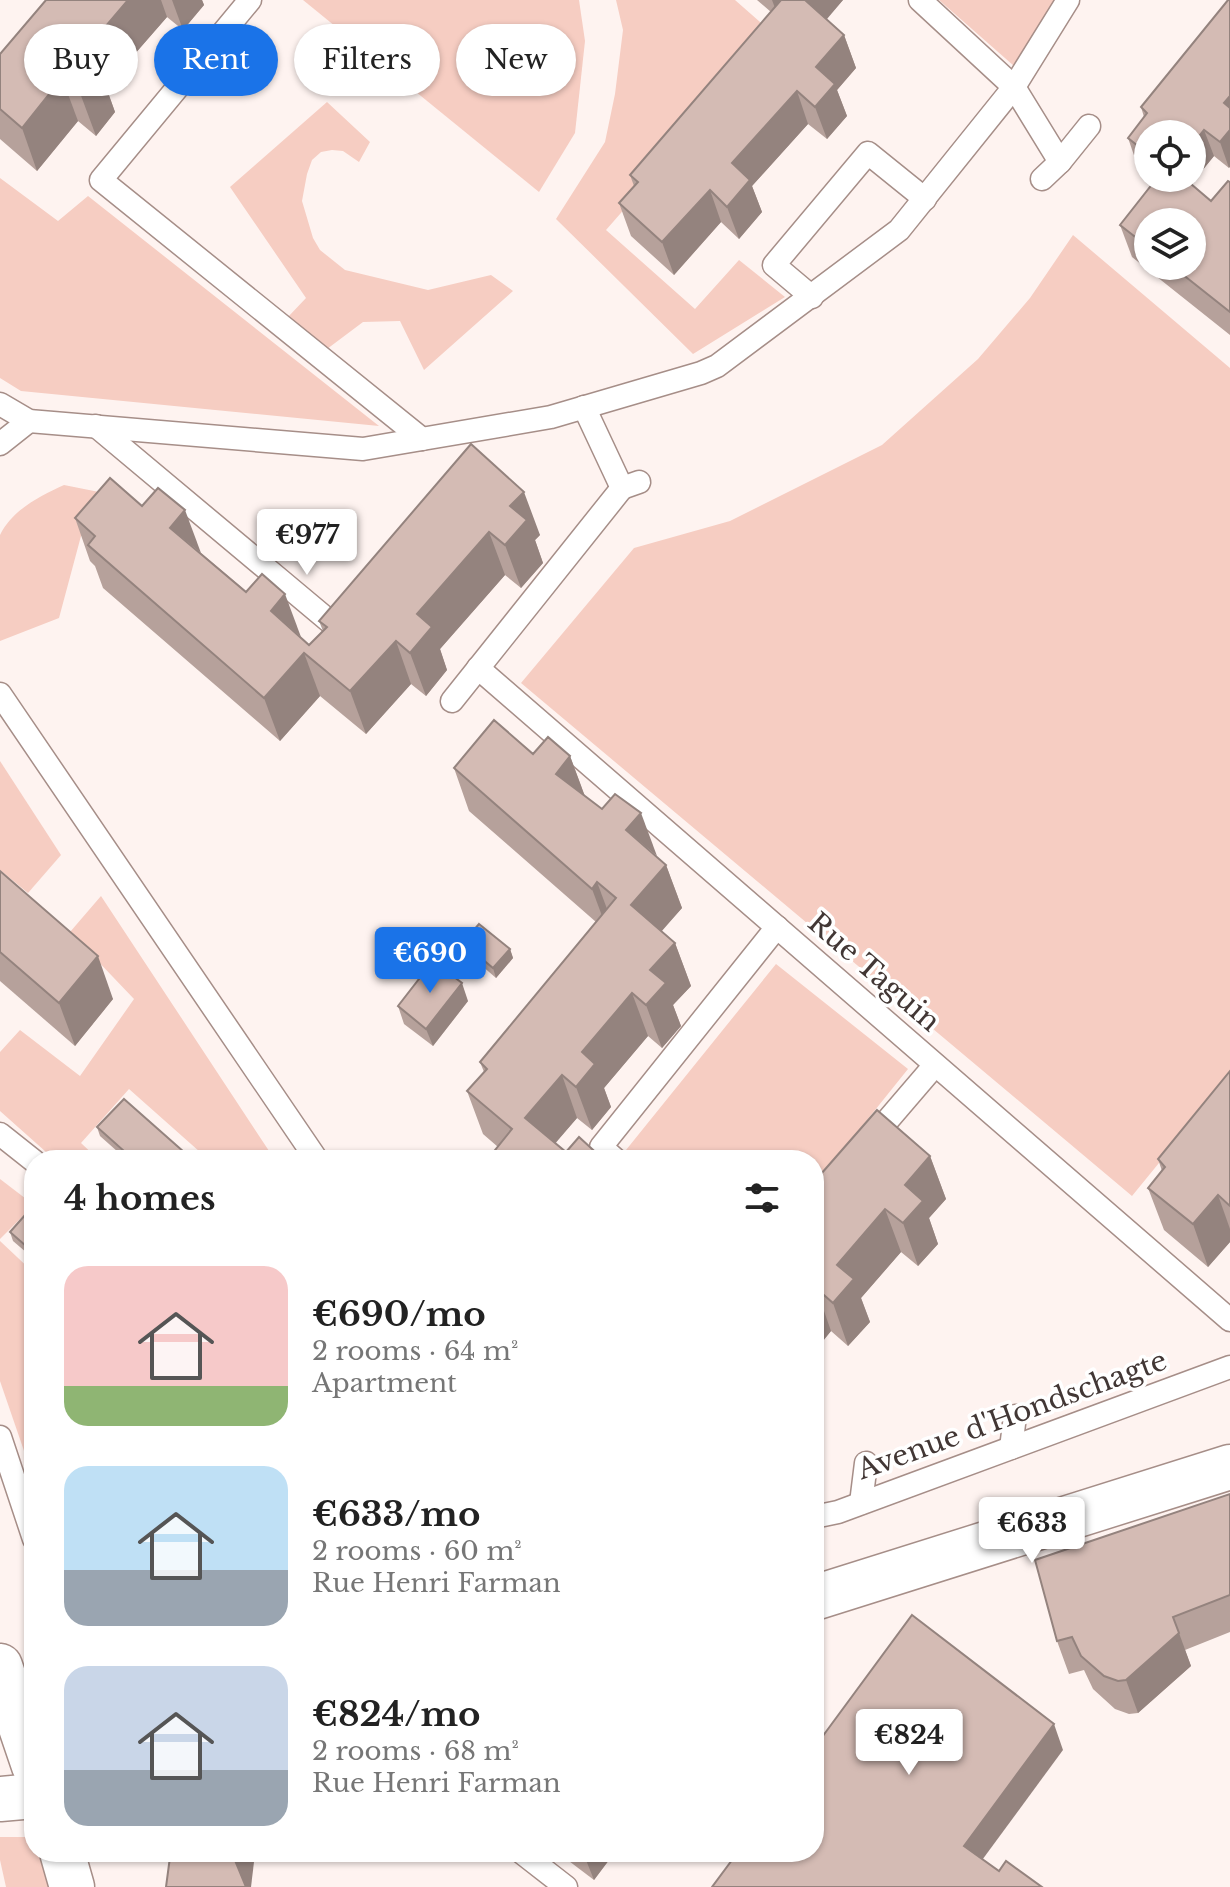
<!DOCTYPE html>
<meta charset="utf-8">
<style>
:root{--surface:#fff;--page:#f6f6f6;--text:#222;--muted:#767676;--accent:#1a73e8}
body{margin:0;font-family:"Libre Baskerville",serif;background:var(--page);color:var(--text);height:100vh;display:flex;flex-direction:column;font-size:30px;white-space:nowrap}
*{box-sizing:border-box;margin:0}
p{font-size:26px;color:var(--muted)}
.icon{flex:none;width:44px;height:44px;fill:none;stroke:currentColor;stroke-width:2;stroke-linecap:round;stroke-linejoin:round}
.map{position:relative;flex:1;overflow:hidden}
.side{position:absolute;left:24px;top:1150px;width:800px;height:712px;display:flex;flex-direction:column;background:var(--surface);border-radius:32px;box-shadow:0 2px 6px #0004}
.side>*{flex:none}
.banner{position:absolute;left:24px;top:24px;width:800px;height:72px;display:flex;gap:16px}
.buttons{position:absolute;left:1134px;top:120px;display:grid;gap:16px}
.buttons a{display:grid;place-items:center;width:72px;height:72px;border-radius:50%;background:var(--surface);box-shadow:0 2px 6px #0004;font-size:40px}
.price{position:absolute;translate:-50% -68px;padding:0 18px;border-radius:8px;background:#fff;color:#222;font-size:26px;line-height:52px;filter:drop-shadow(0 2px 4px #0008)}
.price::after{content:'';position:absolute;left:50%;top:48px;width:24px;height:18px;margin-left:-12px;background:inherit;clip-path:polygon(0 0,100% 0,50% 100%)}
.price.on{background:var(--accent);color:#fff}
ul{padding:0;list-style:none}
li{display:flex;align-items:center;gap:24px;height:200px;padding:0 40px}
li span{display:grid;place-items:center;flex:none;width:224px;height:160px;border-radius:24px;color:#555}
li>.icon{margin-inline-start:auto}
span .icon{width:96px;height:96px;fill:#fffc;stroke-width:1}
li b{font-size:34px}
h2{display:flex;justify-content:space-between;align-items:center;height:96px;padding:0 40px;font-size:34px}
.chip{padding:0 28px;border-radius:36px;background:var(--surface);box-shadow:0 2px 6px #0004;font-size:28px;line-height:72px}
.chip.on{background:var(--accent);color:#fff}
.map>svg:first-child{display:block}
</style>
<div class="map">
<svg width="1230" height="1887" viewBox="0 0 1230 1887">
<rect width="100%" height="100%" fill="#fef3f0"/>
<g fill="#f6cdc2">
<polygon points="303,0 579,0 585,41 575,133 539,192"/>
<polygon points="616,0 735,0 776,36 606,230 695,309 739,260 785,297 693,354 556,219 605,142 615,94 623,30"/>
<polygon points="939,0 1055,0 1014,66"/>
<polygon points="327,102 370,142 359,162 343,151 332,150 321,152 312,160 307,174 302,201 313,238 320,250 345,270 428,290 491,275 513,291 424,370 400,321 363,322 327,349 288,317 306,298 230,187"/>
<polygon points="0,178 58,221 88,196 379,426 21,391 0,378"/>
<polygon points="1073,235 1230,368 1230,1076 1132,1196 521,683 634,548 730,521 882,445 978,359 1030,298"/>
<path d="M64,485L114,495L81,536L59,618L0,641V535C12,510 40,496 64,485Z"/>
<polygon points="0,761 61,855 28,893 0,870"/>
<polygon points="101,896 275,1160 209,1160 129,1089 81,1143 99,1160 55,1160 0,1111 0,1052 20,1030 80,1076 134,999 70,932"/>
<polygon points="776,964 908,1069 814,1186 814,1160 639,1160 626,1150"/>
<polygon points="0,1179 34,1205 0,1239"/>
<polygon points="0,1241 34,1273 34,1480 0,1381"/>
<polygon points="0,1837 30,1837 34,1844 34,1852 38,1852 52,1887 6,1887 0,1860"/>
</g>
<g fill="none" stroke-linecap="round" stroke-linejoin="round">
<g stroke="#a68e88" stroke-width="25">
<g id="lane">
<polyline points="250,0 101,180 422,439"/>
<polyline points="920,0 1014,87 1060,162 1042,179"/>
<polyline points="1060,162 1089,126"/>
<polyline points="812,297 774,265 868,153 925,199"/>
<polyline points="0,404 29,421 363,449 551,417 701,373 717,366 899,230 1014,87 1068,0"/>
<polyline points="584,407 622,488 639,482"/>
<polyline points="96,426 335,626"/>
<polyline points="0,444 29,421"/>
<polyline points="478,668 1230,1320"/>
<polyline points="0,694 317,1160"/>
<polyline points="452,701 622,488"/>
<polyline points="0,1134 34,1161"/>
<polyline points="869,1142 935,1065"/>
<polyline points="616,1160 601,1147 777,927"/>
<polyline points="0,1437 34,1539"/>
<polyline points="1011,1448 1015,1416"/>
<polyline points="861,1503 866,1463"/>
<polyline points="814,1517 838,1512 1230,1367"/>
<polyline points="521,1852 566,1887"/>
</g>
</g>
<g stroke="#a68e88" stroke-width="47">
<polyline id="street" points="814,1598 1230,1467"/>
</g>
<g stroke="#a68e88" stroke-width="47">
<g id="secondary">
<polyline points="0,1666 34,1766"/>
<polyline points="0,1799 34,1796"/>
<polyline points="62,1852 72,1887"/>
</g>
</g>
<use href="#lane" stroke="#fff" stroke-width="22"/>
<use href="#street" stroke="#fff" stroke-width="44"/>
<use href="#secondary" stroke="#fff" stroke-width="44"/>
</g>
<g fill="#b6a19b" fill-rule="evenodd">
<polygon points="46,0 202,0 204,5 183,30 167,17 106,87 115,112 96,136 78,121 37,171 0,139 0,54"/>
<polygon points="757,0 843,0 826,19 844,35 856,68 837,90 847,116 827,139 808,124 752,186 762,212 739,239 721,222 674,275 631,236 619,203 634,186 630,175 771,12"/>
<path d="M1228,0L1229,168L1214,156L1191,184L1211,201L1230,182V335L1132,257L1120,225L1156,179L1155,178H1192L1148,134V172L1137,164L1128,138L1144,117L1141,107ZM1148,222L1192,266H1148Z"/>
<polygon points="471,444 540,535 535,540 543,563 521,588 505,575 440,649 447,670 426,696 411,684 366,734 320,696 280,741 103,588 95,566 90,561 75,518 142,506 201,553 309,645 323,631 319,621"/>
<polygon points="533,754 570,756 585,797 666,865 682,908 661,931 675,943 691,986 673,1005 681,1026 662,1048 648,1036 604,1088 611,1107 592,1130 577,1118 555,1143 566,1152 603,1159 604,1160 487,1160 498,1147 483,1134 467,1091 484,1072 480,1062 596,922 469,811 454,768"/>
<polygon points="0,871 113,999 75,1046 0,981"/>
<polygon points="463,943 510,949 513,958 496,978 466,952"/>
<polygon points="468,1001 433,1046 404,1024 398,1006"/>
<polygon points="1230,1071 1230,1242 1208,1267 1164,1230 1148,1188 1162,1171 1158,1159"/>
<polygon points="97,1127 193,1160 127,1160 100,1136"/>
<polygon points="930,1156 946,1199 929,1218 938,1244 918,1266 901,1252 861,1298 870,1322 848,1346 831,1331 814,1352 814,1182"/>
<polygon points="34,1205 34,1259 13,1241 10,1232"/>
<polygon points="1230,1494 1230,1632 1185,1650 1191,1666 1138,1713 1129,1714 1115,1709 1093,1689 1084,1670 1069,1674 1057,1641"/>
<polygon points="557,1852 615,1852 594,1880"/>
</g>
<g fill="#94837e">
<polygon points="128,0 161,0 167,17 106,87 115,112 96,136 80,93 83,53"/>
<polygon points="172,0 202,0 204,5 183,30"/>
<polygon points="772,0 783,0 780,21"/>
<polygon points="804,0 843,0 816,32"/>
<polygon points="844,35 856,68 837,90 847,116 827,139 815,107 816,67"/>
<polygon points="62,78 78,121 37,171 22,128"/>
<polygon points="797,91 808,124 752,186 762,212 739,239 727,207 732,163"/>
<polygon points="1230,96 1230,118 1224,103"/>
<polygon points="1204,130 1214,156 1180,198 1172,178 1192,178 1192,145"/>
<polygon points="1230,130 1230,167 1229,168 1220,142"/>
<polygon points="710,190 721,222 674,275 662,242"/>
<polygon points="524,492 540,535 535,540 543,563 521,588 505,545 510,506"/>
<polygon points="185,510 201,553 170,528"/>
<polygon points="489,532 505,575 440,649 447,670 426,696 410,653 417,614"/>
<polygon points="285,594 301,637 271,611"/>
<polygon points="396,641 411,684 366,734 350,691"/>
<polygon points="304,653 320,696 280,741 264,698"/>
<polygon points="570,756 586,799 556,774"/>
<polygon points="641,813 657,856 626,830"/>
<polygon points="666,865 682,908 647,948 631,905"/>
<polygon points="597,882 613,925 608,932 592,889"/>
<polygon points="675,943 691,986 673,1005 681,1026 662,1048 646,1005 650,970"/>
<polygon points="510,949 513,958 496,978 493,968"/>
<polygon points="98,956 113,999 75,1046 59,1003"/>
<polygon points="462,983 468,1001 433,1046 426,1029"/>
<polygon points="632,993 648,1036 604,1088 611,1107 592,1130 576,1087 582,1052"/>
<polygon points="562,1075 577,1118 541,1160 525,1118"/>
<polygon points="930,1156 946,1199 929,1218 938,1244 918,1266 903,1223 905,1185"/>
<polygon points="1218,1195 1230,1229 1230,1242 1208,1267 1193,1224"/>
<polygon points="885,1209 901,1252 861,1298 870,1322 848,1346 833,1303 837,1265"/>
<polygon points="816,1288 831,1331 814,1352 814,1290"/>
<polygon points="1179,1633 1191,1666 1138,1713 1126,1680"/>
<polygon points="1054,1724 1063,1750 974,1871 964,1846"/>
<polygon points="235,1852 251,1852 254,1862 251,1887 244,1887 234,1858"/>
<polygon points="586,1852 615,1852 594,1880 584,1855"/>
</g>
<g fill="#d4bbb4" stroke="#94837e" stroke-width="2">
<polygon points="46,0 128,0 83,53 100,69 80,93 62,78 22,128 0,109 0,54"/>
<polygon points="781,0 805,0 844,35 816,67 835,84 815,107 797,91 732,163 750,180 727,207 710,190 662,242 619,203 638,182 630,175"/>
<polygon points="1228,0 1230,0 1230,96 1224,103 1230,108 1230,130 1220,142 1204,130 1192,145 1192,134 1148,134 1148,154 1128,138 1147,113 1141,107"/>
<polygon points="1157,178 1184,178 1211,201 1228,181 1230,182 1230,312 1172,266 1192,266 1192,222 1148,222 1148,247 1120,225"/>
<polygon points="471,444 524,492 510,506 527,520 505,545 489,532 417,614 432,627 410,653 396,641 350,691 304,653 264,698 88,545 95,536 75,518 110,478 142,506 158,488 185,510 170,528 246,592 262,574 285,594 271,611 309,645 327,627 319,621"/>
<polygon points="494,720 533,754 548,737 570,756 556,774 602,809 615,794 641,813 626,830 666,865 631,905 675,943 650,970 666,983 646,1005 632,993 582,1052 595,1064 576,1087 562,1075 525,1118 566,1152 579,1137 603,1159 602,1160 487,1160 512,1129 467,1091 487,1069 480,1062 616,898 597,882 592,889 454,768"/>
<polygon points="0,871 98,956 59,1003 0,952"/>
<polygon points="479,924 510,949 493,968 463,943"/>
<polygon points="433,961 462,983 426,1029 398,1006"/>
<polygon points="1230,1071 1230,1206 1218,1195 1193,1224 1148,1188 1165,1167 1158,1159"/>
<polygon points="124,1099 193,1160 134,1160 97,1127"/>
<polygon points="877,1110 930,1156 905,1185 923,1201 903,1223 885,1209 837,1265 854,1279 833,1303 816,1288 814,1290 814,1182"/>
<polygon points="34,1205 34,1253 10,1232"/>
<polygon points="1230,1494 1230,1595 1173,1617 1179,1633 1126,1680 1118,1681 1104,1676 1081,1656 1072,1637 1057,1641 1035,1560"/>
<polygon points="912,1615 1054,1724 964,1846 999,1871 1006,1861 1042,1887 712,1887 738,1852 814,1852 814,1748"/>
<polygon points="174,1852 235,1852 234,1858 246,1887 166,1887 170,1857"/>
</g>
<g text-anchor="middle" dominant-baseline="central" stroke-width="7" stroke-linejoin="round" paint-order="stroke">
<g font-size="28" fill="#423735" stroke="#fff">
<text transform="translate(874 972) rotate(41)">Rue Taguin</text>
<text transform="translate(1012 1415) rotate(-20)">Avenue d'Hondschagte</text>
</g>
</g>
</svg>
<div class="buttons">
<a><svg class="icon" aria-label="locate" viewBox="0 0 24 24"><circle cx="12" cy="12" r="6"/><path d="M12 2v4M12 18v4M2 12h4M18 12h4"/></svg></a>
<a><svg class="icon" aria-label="layers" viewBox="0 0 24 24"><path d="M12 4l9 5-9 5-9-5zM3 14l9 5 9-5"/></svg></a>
</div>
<b class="price" style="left:307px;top:577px">€977</b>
<b class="price on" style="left:430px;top:995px">€690</b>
<b class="price" style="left:1032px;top:1565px">€633</b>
<b class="price" style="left:909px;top:1777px">€824</b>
<div class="banner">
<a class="chip">Buy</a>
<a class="chip on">Rent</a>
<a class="chip">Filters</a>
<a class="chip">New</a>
</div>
<section class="side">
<h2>4 homes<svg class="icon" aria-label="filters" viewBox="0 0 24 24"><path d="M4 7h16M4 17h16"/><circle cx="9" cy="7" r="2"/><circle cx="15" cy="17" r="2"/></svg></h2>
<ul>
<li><span style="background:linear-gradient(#f6c9c9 75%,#8fb573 0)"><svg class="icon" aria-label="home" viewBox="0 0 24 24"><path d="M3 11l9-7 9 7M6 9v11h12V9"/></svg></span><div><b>€690/mo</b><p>2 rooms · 64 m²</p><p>Apartment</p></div></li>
<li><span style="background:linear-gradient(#bfe0f5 65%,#9aa5b1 0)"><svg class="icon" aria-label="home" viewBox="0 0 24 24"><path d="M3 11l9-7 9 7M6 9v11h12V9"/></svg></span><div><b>€633/mo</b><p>2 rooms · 60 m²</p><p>Rue Henri Farman</p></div></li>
<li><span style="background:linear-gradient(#c9d6e8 65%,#9aa5b1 0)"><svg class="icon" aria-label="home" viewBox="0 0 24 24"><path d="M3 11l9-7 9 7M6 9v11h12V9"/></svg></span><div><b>€824/mo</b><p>2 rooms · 68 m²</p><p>Rue Henri Farman</p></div></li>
</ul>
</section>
</div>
